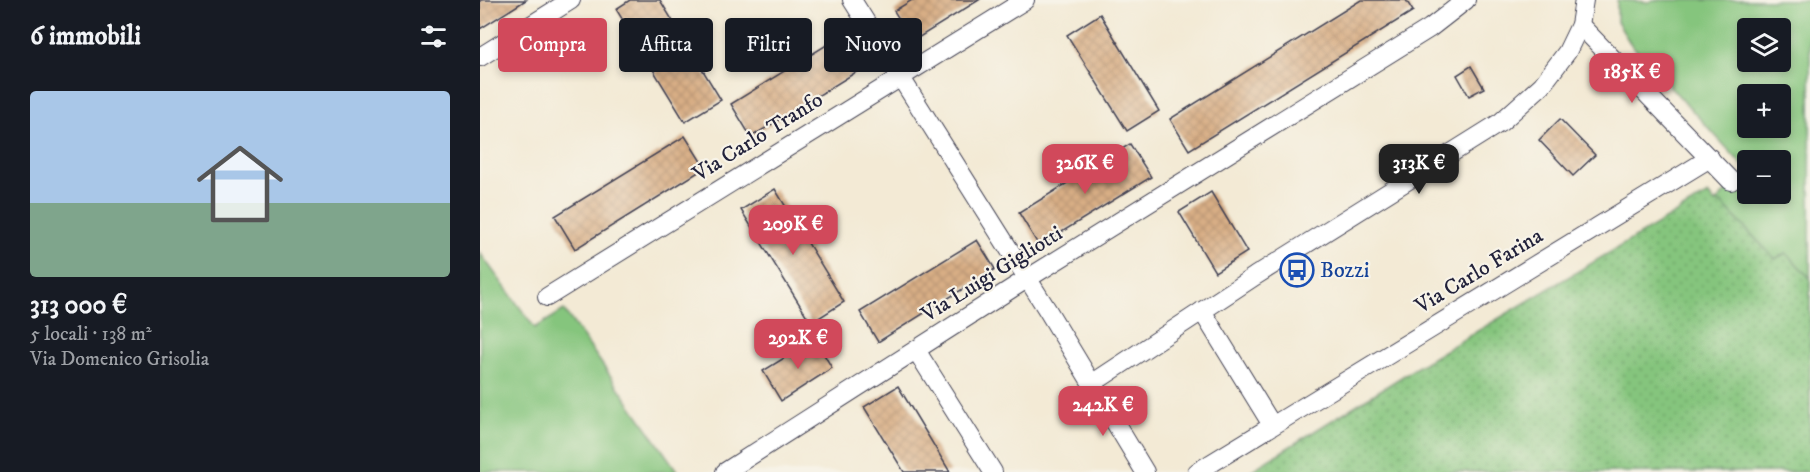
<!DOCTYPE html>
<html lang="it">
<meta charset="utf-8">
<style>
:root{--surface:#171b24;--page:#242831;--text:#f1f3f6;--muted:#9ea1a6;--accent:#d1495b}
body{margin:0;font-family:"IM FELL DW Pica",serif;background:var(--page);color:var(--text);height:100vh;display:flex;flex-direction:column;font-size:22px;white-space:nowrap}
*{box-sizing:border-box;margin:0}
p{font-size:20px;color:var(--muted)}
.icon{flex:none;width:33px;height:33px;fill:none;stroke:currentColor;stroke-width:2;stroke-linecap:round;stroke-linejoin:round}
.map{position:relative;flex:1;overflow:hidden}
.panel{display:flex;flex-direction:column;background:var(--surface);width:480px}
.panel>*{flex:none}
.hud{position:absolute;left:18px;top:18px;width:570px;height:54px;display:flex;gap:12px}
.tools{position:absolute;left:1257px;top:18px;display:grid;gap:12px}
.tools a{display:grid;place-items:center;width:54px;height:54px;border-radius:6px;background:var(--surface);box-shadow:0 3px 9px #0003;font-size:30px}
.price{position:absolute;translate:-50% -51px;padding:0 14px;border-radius:12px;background:var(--accent);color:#fff;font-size:20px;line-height:39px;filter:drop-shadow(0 2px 3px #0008)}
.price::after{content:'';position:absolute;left:50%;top:36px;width:18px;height:14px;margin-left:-9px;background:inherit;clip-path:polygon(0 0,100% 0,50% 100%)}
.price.on{background:#222;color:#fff}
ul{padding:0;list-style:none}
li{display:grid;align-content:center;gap:12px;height:318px;padding:0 30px}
li span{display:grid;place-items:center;height:186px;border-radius:6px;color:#555}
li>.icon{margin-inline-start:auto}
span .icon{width:108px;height:108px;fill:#fffc;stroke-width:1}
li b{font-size:26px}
h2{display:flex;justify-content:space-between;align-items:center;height:72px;padding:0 30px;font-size:26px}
.pill{padding:0 21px;border-radius:6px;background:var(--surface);box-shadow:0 3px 9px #0003;font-size:21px;line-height:54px}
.pill.on{background:var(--accent);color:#fff}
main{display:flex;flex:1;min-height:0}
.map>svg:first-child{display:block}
</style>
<main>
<section class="panel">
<h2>6 immobili<svg class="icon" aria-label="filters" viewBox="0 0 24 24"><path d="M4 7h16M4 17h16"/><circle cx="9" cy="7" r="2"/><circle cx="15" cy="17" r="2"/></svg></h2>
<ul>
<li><span style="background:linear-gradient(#a9c7e8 60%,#7fa58c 0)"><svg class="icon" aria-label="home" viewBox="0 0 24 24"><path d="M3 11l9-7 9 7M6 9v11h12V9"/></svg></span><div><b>313 000 €</b><p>5 locali · 138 m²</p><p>Via Domenico Grisolia</p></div></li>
</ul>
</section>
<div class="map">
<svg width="1330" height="472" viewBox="0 0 1330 472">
<defs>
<pattern id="garden-dots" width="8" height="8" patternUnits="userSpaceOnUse" patternTransform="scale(1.5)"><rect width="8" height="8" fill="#85c57d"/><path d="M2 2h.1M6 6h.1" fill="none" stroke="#6ca068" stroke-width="1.8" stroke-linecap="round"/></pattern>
<pattern id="building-cross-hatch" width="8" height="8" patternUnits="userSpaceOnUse" patternTransform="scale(1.5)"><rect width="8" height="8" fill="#d8ae85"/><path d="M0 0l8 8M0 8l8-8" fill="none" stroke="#b99574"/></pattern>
</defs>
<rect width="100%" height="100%" fill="#f7f3e8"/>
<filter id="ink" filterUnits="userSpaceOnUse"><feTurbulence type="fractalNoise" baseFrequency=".0167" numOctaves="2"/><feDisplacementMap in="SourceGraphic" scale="12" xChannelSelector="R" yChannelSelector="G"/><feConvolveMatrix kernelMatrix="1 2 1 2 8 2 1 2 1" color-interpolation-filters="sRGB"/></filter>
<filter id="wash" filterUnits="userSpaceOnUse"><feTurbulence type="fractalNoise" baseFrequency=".008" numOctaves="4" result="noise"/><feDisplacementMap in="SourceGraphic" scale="24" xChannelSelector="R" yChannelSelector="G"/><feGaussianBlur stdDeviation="1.35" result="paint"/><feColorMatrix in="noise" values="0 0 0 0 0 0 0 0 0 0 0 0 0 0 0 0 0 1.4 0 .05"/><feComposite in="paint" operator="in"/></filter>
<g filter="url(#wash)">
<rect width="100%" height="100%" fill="#f3ead5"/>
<g fill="#85c57d" stroke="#54745c" stroke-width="1.5" fill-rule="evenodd">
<path d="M1137,0L1170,2L1172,0H1330V278L1306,253L1295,259L1241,203H1235L1267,170L1150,43L1137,22ZM1268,28H1300V62H1268ZM1268,94H1300V128H1268ZM1268,160H1300V194H1268Z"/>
<polygon points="0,253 55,328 84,310 198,472 0,472"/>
</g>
<polygon fill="url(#garden-dots)" stroke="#54745c" stroke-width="1.5" points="1228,194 1235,203 1241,203 1295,259 1306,253 1330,278 1330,472 769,472 947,361"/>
<g id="blocks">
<g fill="url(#building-cross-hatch)">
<polygon points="0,0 46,0 0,29"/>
<polygon points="150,0 180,0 241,100 205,122 136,9"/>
<polygon points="432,0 499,0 433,41 414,11"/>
<polygon points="881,0 926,0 933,11 709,150 690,119"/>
<polygon points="620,14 679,111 647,131 587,35"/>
<polygon points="366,33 386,66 271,137 251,104"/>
<polygon points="991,66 1004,88 989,96 977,75"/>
<polygon points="1080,119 1115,155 1093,176 1059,140"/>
<polygon points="205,136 225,168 95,249 75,216"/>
<polygon points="650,144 671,177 559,246 539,213"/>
<polygon points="295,189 364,302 331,323 261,210"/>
<polygon points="731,192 767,252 735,272 699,212"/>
<polygon points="497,240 515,269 398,342 380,312"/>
<polygon points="335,339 352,368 301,401 283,371"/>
<polygon points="418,386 470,472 424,472 384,407"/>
</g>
</g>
</g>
<g filter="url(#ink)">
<use href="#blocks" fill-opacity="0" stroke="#414052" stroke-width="1.5"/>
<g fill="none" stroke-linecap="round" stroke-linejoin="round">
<g stroke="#414052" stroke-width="20">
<g id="street">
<polyline points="372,0 568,311 665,472"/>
<polyline points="1100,25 1251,181"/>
<polyline points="0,57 91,0"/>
<polyline points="67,297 545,0"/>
<polyline points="722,311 792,425"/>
<polyline points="436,350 513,472"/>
<polyline points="613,383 775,276 1021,122 1062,85 1087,52 1100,25 1104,0"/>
<polyline points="245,472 534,287 950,28 986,0"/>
<polyline points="717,472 1230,158"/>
</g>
</g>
<use href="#street" stroke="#fff" stroke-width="18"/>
</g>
</g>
<defs>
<g id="bus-ring" transform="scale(1.725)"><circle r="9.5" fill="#f7f3e8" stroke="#1a4fb4" stroke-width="1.5"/><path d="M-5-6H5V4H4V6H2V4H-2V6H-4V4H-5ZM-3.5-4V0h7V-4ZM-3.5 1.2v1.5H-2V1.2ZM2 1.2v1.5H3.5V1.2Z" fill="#1a4fb4"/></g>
</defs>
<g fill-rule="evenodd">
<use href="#bus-ring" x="817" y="270"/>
</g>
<g text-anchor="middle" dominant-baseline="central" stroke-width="4.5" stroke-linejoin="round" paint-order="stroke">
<g font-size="22" fill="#22223b" stroke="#f7f3e8">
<text transform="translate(278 137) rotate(-32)">Via Carlo Tranfo</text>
<text transform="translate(999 271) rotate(-31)">Via Carlo Farina</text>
<text transform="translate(512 274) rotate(-32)">Via Luigi Gigliotti</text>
</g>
<g font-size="22" fill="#164399" stroke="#f7f3e8" text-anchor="start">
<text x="840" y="270">Bozzi</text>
</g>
</g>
</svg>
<div class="tools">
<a><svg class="icon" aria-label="layers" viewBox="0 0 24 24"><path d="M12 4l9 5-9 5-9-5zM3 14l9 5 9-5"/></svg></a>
<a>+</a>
<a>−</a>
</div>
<b class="price" style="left:1152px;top:104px">185K €</b>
<b class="price" style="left:605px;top:195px">326K €</b>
<b class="price on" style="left:939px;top:195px">313K €</b>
<b class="price" style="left:313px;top:256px">209K €</b>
<b class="price" style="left:318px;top:370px">292K €</b>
<b class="price" style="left:623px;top:437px">242K €</b>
<div class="hud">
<a class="pill on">Compra</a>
<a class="pill">Affitta</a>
<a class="pill">Filtri</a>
<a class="pill">Nuovo</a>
</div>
</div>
</main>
